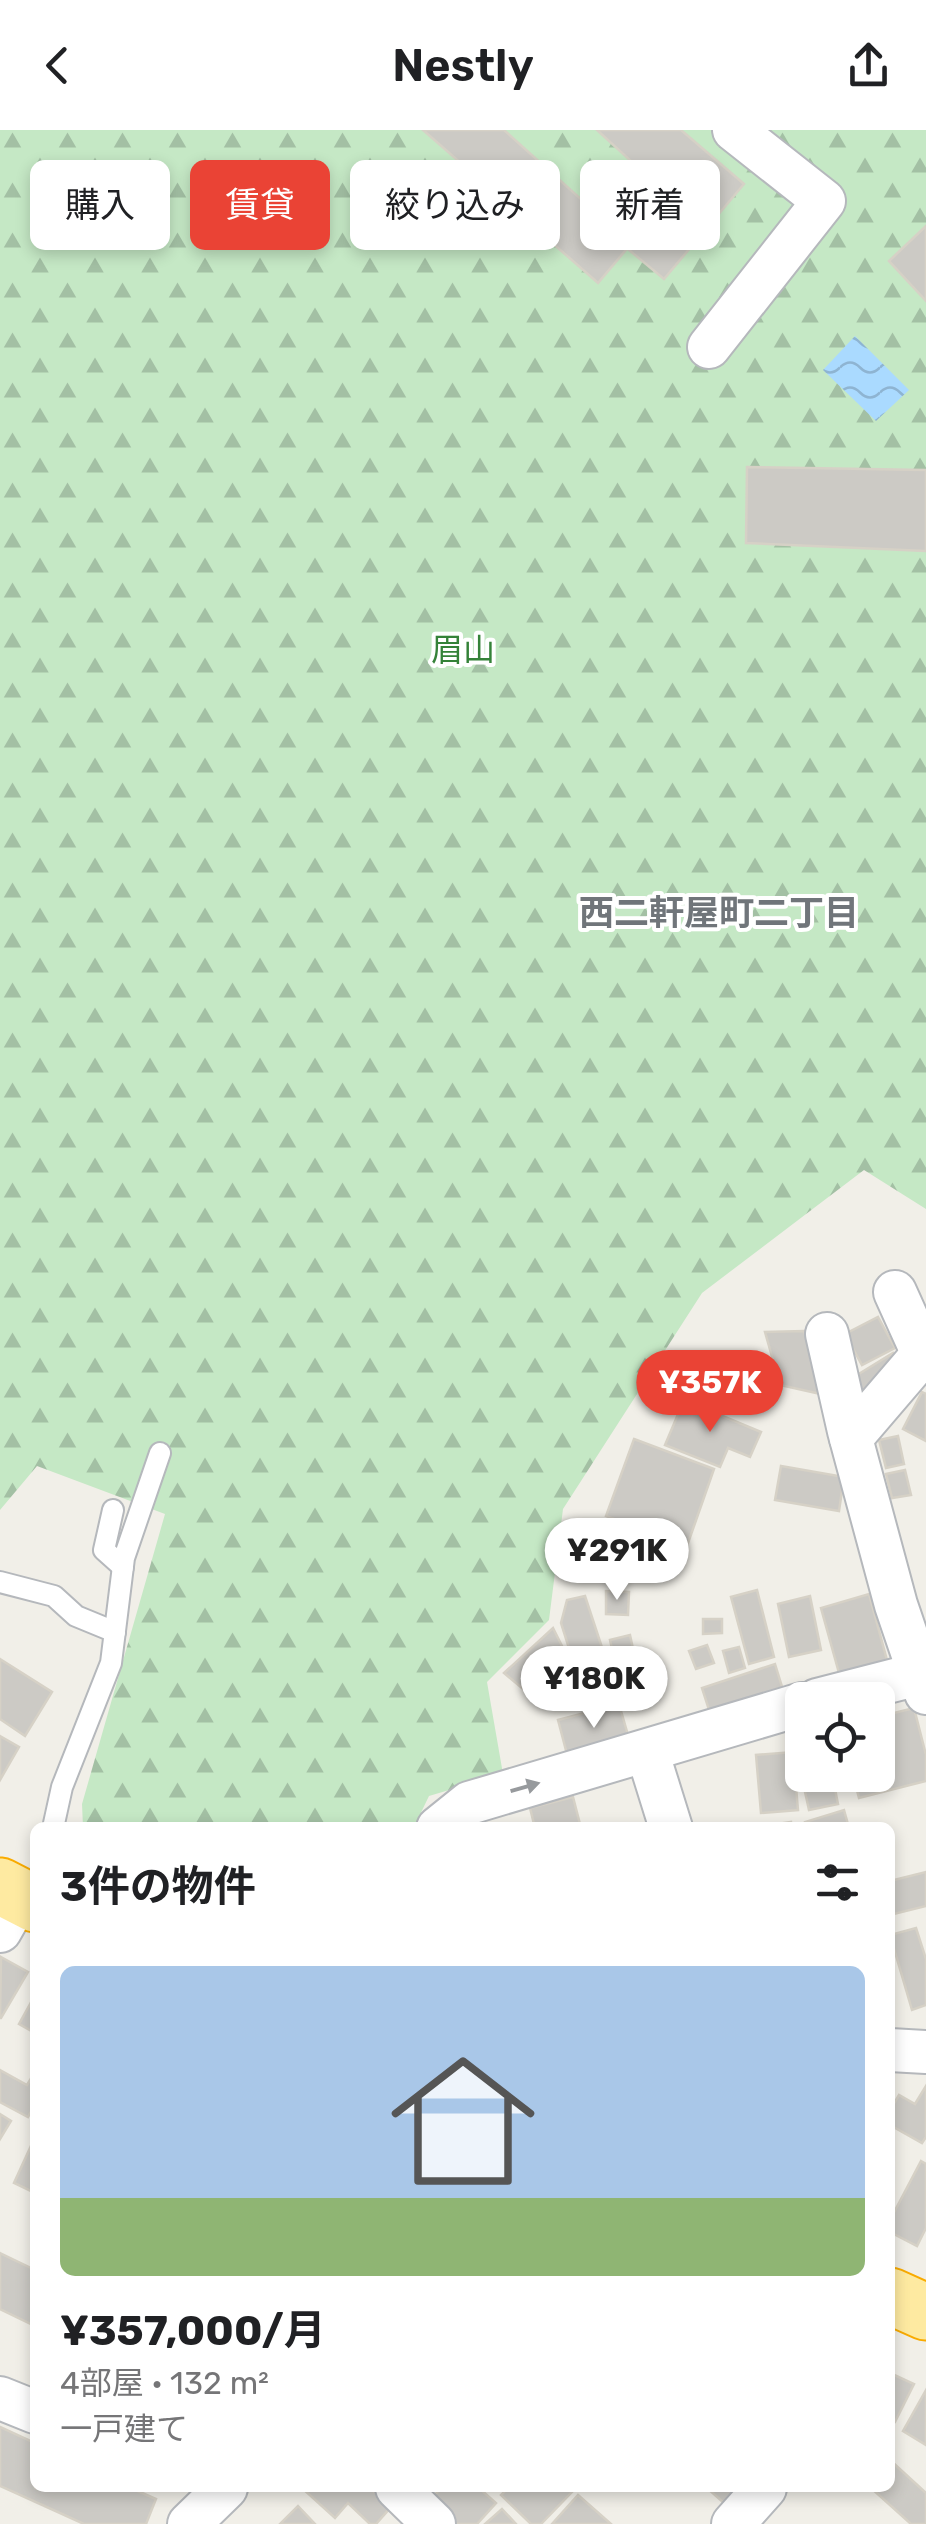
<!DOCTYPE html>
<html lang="ja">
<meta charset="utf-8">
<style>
:root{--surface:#fff;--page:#f6f6f6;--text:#202124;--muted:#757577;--line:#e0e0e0;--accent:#ea4335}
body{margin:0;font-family:Rubik,"Noto Sans JP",sans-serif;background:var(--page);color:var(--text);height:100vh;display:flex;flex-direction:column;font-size:38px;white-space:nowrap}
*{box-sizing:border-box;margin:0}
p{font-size:32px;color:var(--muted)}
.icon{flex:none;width:55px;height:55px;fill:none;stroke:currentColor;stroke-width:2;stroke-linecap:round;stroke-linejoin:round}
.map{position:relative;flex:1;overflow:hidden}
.side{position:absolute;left:30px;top:1692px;width:865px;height:670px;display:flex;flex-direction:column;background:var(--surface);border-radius:15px;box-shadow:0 5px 15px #0003}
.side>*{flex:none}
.banner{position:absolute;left:30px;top:30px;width:868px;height:90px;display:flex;gap:20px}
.controls{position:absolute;left:785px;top:1552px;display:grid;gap:20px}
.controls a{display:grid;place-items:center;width:110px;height:110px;border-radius:15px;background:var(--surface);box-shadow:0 5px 15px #0003;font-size:50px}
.price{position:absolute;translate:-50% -85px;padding:0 22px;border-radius:35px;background:#fff;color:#222;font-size:32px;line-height:65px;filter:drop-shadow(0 2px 5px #0008)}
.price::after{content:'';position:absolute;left:50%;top:60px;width:30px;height:22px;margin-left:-15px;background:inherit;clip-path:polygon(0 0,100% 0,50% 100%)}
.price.on{background:var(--accent);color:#fff}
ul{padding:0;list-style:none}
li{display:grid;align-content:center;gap:20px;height:530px;padding:0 30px}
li+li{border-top:2px solid var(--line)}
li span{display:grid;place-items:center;height:310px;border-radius:15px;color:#555}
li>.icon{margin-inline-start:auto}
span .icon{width:180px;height:180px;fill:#fffc;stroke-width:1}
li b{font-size:42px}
h2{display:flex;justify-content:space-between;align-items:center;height:120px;padding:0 30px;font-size:42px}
.pill{padding:0 35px;border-radius:15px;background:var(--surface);box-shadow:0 5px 15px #0003;font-size:35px;line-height:90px}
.pill.on{background:var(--accent);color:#fff}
header{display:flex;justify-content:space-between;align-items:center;height:130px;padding:0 30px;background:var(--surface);font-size:45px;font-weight:600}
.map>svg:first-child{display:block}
</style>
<header><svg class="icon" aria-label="back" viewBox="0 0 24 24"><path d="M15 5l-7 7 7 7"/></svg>Nestly<svg class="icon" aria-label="share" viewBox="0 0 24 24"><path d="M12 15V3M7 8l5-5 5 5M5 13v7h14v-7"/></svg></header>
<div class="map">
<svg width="926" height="2394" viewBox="0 0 926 2394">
<defs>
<pattern id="forest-firs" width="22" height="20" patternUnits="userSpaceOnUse" patternTransform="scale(2.5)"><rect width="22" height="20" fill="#c5e8c5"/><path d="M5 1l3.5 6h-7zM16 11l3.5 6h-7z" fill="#a3c0a4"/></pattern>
<pattern id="water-waves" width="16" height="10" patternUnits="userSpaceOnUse" patternTransform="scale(2.5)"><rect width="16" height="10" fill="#aadaff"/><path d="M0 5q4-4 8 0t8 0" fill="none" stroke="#8eb4d2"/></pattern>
</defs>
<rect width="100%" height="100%" fill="#f1efe8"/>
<polygon fill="url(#forest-firs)" points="0,0 926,0 926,1079 864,1040 702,1163 563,1379 549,1490 487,1552 503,1644 429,1666 414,1697 83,1697 82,1674 165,1384 37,1336 0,1380"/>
<polygon fill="url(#water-waves)" points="855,206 909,260 876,291 823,240"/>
<g fill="#cccac5" stroke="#d6d1c6" stroke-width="2.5">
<polygon points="423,0 504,0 631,114 598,153"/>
<polygon points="597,0 681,0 744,54 664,149 623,115 666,63"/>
<polygon points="926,96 926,171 889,131"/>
<polygon points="747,337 926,340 926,421 746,413"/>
<polygon points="878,1187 895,1218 862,1235 845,1204"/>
<polygon points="804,1201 825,1265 780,1255 765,1202"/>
<polygon points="893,1223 902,1237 864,1267 849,1250"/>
<polygon points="922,1262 926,1264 926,1311 903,1299"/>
<polygon points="684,1270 761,1302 750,1327 728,1318 720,1337 665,1315"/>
<polygon points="898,1306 904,1334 886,1338 879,1310"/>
<polygon points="634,1309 714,1339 687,1416 606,1386"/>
<polygon points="781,1336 844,1347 839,1381 775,1370"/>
<polygon points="905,1340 911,1365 892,1368 886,1344"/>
<polygon points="757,1460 774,1527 749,1534 731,1467"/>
<polygon points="606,1461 629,1462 628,1485 606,1484"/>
<polygon points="869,1464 887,1530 839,1543 821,1478"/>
<polygon points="585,1466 617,1563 585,1569 561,1493 567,1470"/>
<polygon points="810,1466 821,1520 789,1527 778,1474"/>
<polygon points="703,1489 722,1489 722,1503 703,1504"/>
<polygon points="553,1498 566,1524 528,1563 504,1543"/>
<polygon points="630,1505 635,1528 615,1532 610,1510"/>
<polygon points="707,1515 714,1533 696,1539 689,1521"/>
<polygon points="739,1517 745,1538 729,1543 723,1521"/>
<polygon points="0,1529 52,1562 25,1606 0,1589"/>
<polygon points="775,1534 783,1560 710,1583 702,1558"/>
<polygon points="619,1574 630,1612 568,1628 558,1590"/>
<polygon points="914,1578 926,1625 926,1651 859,1668 853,1645 878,1645 878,1587"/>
<polygon points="802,1605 802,1645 844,1645 845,1651 834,1654 838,1674 809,1680 793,1607"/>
<polygon points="0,1606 19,1617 0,1650"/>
<polygon points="793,1622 798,1680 761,1683 756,1625"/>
<polygon points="573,1667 581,1698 535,1698 530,1678"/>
<polygon points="844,1680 849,1698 806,1698 805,1692"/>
<polygon points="791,1692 792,1698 764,1698 764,1696"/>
<polygon points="926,1742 926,1776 890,1785 890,1751"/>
<polygon points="916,1798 926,1829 926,1875 912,1880 890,1805"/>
<polygon points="1,1827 28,1842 1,1888 0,1888"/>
<polygon points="35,1865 35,1903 19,1894"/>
<polygon points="0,1940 27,1955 35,1942 35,1974 28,1987 0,1972"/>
<polygon points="926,1956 926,2007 922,2013 890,1995 890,1980 899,1965 915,1974"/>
<polygon points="0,1984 11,1991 0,2009"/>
<polygon points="35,2007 35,2063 14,2053"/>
<polygon points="921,2031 926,2034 926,2098 917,2116 890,2102 890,2090"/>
<polygon points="0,2123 35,2140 35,2196 0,2179"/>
<polygon points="890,2243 914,2254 895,2292 890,2290"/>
<polygon points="926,2260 926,2315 903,2301"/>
<polygon points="0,2297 35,2313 35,2358 131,2358 156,2369 146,2394 84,2394 0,2356"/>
<polygon points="890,2330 926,2363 926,2394 911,2394 871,2358 890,2358"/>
<polygon points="302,2358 370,2358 391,2377 376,2394 370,2394 348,2373 335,2388"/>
<polygon points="441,2358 479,2358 496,2373 477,2394 448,2394 427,2374"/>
<polygon points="508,2358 569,2358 573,2361 541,2394 531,2394 501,2365"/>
<polygon points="707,2358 739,2358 724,2373"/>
<polygon points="578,2365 611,2394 552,2394"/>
<polygon points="298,2376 315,2394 280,2394"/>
<polygon points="502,2379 516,2394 485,2394"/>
</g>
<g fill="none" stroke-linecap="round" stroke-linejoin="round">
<g stroke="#b5b8bc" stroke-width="24">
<g id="service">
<polyline points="113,1380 104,1420 123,1437"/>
<polyline points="0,1452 54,1466 76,1486 115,1502"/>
<polyline points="53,1698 62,1657 111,1533 124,1428 160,1323"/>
</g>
</g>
<g stroke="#b5b8bc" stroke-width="46">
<g id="minor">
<polyline points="709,217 824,71 734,0"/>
<polyline points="895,1162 923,1224"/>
<polyline points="827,1204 849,1301 896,1475 926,1563"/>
<polyline points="851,1308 923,1224 926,1225"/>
<polyline points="817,1570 926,1542"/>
<polyline points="647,1621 671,1698"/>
<polyline points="438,1698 469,1673 802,1574"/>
<polyline points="0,1801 20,1766"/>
<polyline points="890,1920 926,1922"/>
<polyline points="0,2268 35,2282"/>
<polyline points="397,2358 434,2394"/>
<polyline points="189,2394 226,2358"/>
<polyline points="733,2394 765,2358"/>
</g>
</g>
<g stroke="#f9ab00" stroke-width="59">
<g id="trunk">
<polyline points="0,1756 35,1774"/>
<polyline points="890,2166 926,2182"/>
</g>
</g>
<use href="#service" stroke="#fff" stroke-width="20"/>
<use href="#minor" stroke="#fff" stroke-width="42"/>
<use href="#trunk" stroke="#feeaa1" stroke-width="55"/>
</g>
<defs><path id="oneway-solid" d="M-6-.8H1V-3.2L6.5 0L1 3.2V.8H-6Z" transform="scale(2.5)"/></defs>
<use fill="#979a9d" href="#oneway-solid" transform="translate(525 1657) rotate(-16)"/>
<g text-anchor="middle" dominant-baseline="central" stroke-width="8" stroke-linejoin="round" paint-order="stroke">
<g font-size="32" fill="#348238" stroke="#fff">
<text x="463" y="520">眉山</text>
</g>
<g font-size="35" font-weight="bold" fill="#70757a" stroke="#fff">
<text x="719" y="783">西二軒屋町二丁目</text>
</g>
</g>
</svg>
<div class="controls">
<a><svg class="icon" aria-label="locate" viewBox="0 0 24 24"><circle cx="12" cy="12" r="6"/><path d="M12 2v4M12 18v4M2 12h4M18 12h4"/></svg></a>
</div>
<b class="price on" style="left:710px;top:1305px">¥357K</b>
<b class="price" style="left:617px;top:1473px">¥291K</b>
<b class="price" style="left:594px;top:1601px">¥180K</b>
<div class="banner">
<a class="pill">購入</a>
<a class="pill on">賃貸</a>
<a class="pill">絞り込み</a>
<a class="pill">新着</a>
</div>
<section class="side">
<h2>3件の物件<svg class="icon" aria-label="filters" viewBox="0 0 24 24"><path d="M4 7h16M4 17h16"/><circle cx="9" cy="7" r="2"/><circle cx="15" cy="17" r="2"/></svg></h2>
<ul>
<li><span style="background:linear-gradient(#a9c7e8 75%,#8fb573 0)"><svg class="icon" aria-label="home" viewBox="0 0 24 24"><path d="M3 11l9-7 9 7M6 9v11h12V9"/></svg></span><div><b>¥357,000/月</b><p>4部屋 · 132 m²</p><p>一戸建て</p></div></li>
</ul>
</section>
</div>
